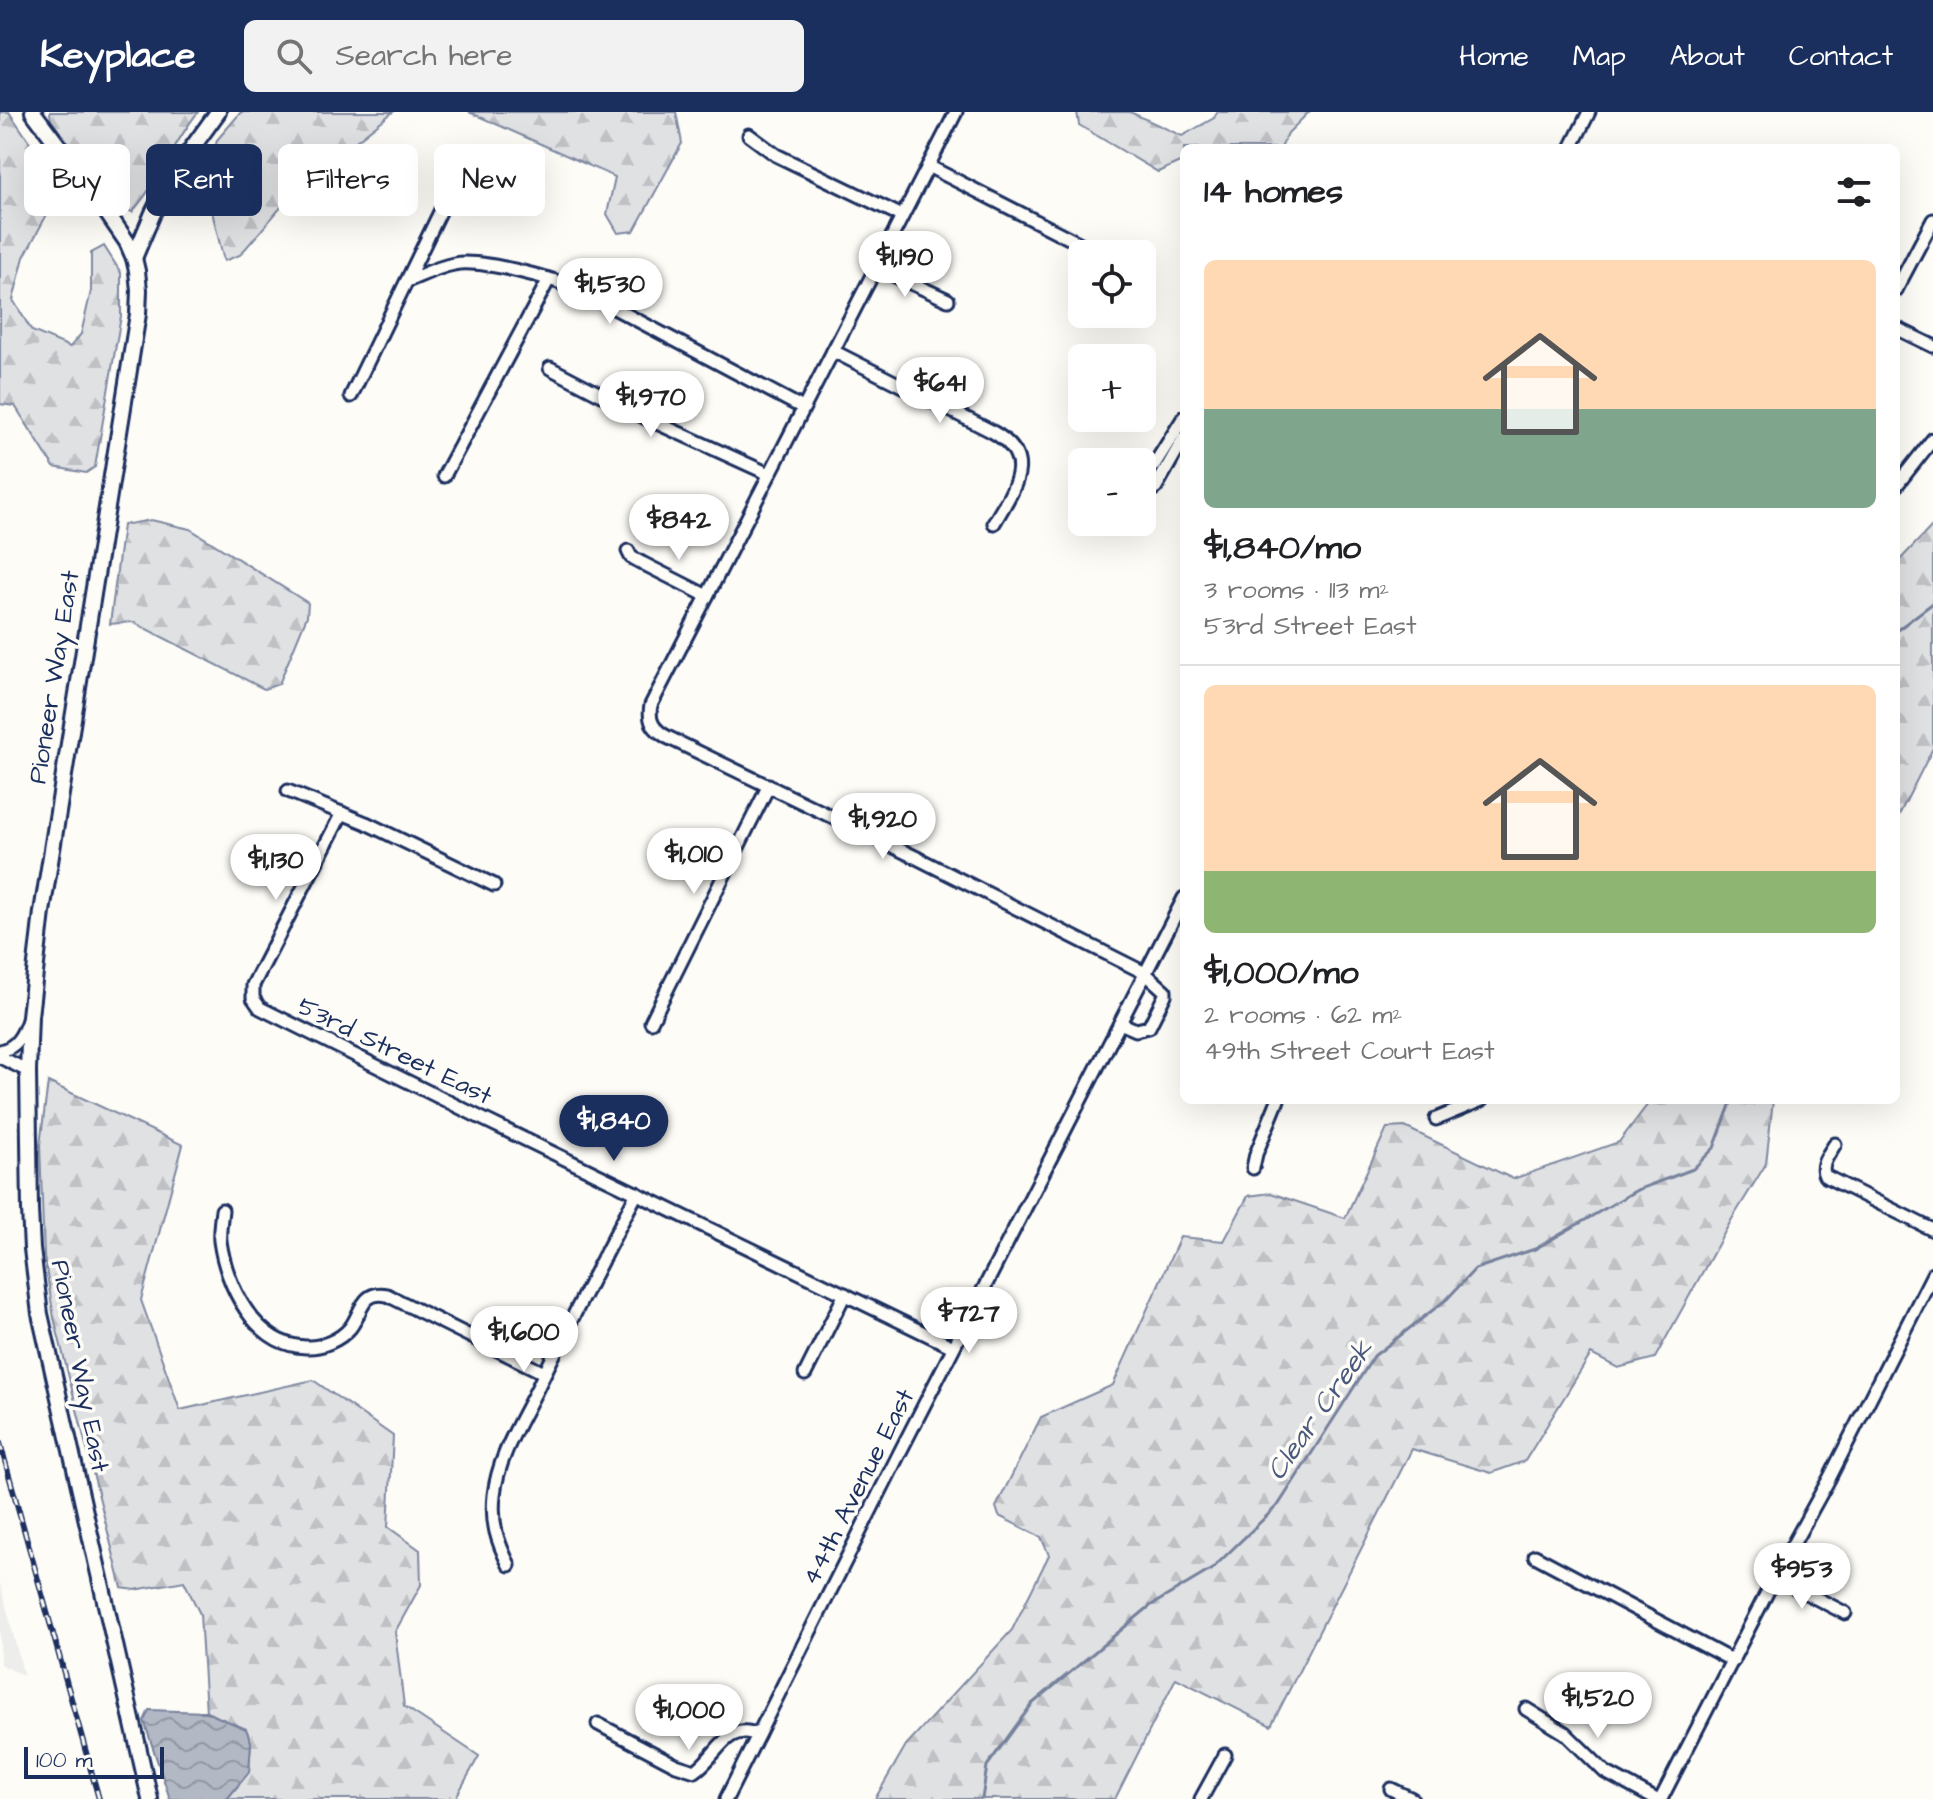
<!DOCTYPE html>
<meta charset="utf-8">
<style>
:root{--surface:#fff;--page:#f2f2f2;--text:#202124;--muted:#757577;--line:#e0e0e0;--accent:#1b2f5e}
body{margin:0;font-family:"Architects Daughter",sans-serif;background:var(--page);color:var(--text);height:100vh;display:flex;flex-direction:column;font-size:30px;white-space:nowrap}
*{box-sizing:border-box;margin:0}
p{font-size:26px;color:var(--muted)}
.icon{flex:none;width:44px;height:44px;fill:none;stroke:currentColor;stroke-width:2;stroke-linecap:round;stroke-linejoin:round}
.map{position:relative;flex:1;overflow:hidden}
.sheet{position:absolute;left:1180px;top:32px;width:720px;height:960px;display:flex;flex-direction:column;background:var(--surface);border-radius:12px;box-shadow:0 8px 32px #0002}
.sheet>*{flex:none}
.top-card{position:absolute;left:24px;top:32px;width:760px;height:72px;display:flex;gap:16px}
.controls{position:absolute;left:1068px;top:128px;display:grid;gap:16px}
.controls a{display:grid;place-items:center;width:88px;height:88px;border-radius:12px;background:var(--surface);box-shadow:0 8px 32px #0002;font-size:40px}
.scale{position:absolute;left:24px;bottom:20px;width:140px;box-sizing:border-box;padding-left:8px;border:4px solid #1b2f5e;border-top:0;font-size:22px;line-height:28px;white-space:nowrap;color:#1b2f5e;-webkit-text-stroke:6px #fdfcf7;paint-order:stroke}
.price{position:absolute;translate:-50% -68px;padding:0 18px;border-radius:28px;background:#fff;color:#222;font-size:26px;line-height:52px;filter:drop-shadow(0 2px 4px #0008)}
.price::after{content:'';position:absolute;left:50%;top:48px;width:24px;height:18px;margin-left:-12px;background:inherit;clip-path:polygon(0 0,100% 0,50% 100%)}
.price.active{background:var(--accent);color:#fff}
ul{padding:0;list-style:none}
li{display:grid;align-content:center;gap:16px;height:424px;padding:0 24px}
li+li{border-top:2px solid var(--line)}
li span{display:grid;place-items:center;height:248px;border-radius:12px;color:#555}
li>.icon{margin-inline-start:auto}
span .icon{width:144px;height:144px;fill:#fffc;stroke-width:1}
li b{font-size:34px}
h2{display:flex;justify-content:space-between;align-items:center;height:96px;padding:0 24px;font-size:34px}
.chip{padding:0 28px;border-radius:12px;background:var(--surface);box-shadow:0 8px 32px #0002;font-size:28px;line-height:72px}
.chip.active{background:var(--accent);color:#fff}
header{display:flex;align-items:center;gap:48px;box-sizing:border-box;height:112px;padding:0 40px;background:var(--accent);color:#fff}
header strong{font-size:38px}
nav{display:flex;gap:44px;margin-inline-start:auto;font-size:28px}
.search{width:560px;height:72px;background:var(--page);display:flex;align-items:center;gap:20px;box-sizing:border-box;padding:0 28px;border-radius:12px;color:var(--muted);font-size:30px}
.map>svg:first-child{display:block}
</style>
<header>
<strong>Keyplace</strong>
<div class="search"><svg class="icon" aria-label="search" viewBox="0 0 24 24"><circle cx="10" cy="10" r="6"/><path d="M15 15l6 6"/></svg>Search here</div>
<nav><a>Home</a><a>Map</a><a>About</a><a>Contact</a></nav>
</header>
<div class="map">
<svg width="1933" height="1687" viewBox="0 0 1933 1687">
<defs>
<pattern id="forest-firs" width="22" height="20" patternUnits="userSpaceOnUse" patternTransform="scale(2)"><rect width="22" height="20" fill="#e0e1e3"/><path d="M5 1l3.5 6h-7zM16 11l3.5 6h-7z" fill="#c0c1c5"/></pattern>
<pattern id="water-waves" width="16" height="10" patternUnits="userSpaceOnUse" patternTransform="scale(2)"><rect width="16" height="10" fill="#b3b8c5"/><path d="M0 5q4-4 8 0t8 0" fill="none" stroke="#9196a3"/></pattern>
</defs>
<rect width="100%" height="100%" fill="#fdfcf7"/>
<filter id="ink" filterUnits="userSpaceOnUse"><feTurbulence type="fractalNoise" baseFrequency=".0125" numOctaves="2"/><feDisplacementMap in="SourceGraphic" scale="16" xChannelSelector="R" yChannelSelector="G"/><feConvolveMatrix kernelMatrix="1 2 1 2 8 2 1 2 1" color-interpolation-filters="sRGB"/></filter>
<g filter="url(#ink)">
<polygon fill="#edeeec" points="0,1470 24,1564 0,1552"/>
<g fill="url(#forest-firs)" stroke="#7e88a0" stroke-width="2">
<polygon points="0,0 9,0 55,67 52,93 24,145 13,188 32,219 70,235 81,222 91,179 91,141 104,134 121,161 121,204 95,355 86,361 54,355 15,294 0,292"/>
<path d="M50,0H198C173,31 159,70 132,100L116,92L51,8Z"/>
<polygon points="241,0 393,0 300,73 240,143 224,149 206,75 217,28"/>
<polygon points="469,0 676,0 682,31 634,119 618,121 607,102 615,65"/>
<polygon points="1077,0 1130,0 1182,24 1214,6 1217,0 1309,0 1288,21 1281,36 1184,36 1184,48 1158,60 1079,13"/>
<polygon points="151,408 190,417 308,491 307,504 279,572 264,577 133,510 110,512 123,413"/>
<polygon points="1933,413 1933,636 1896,709 1896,452"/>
<polygon points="48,970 183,1033 141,1188 180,1298 313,1268 393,1324 388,1415 420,1438 421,1473 395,1520 404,1594 479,1644 455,1687 227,1687 249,1660 251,1630 246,1617 206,1600 200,1502 184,1469 135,1478 122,1476 54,1206 44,1144 40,1033"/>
<polygon points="1651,988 1773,988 1766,1052 1732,1107 1655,1246 1618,1256 1591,1242 1525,1349 1491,1361 1412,1337 1271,1614 1176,1566 1115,1687 875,1687 906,1633 1012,1518 1049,1443 1041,1425 999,1404 996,1395 1041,1305 1113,1273 1180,1125 1224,1129 1248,1084 1271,1081 1345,1106 1387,1016 1405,1015 1513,1067 1619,1030"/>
</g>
<polygon fill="url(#water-waves)" stroke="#76819c" stroke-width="2" points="149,1598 206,1600 246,1617 251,1630 249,1660 227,1687 170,1687 144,1609"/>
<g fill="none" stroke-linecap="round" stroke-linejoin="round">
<g stroke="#76819c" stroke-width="3">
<polyline points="1896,519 1933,491"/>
<polyline points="982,1687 987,1654 1032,1592 1150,1494 1212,1457 1279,1392 1374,1244 1447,1187 1475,1157 1535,1137 1637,1078 1693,1057 1714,1036 1732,988"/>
</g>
<g stroke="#1b2f5e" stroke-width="17">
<g id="minor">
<path d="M956,0L651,593C648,609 653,617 667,625L917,746L1145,861L1165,879V883L1149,915L1136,918L1120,911"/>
<polyline points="749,23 776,43 902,104"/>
<polyline points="1571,36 1589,0"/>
<polyline points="928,54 1100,142"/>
<polyline points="876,155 948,188"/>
<path d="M407,169C422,163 438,155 454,152C480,146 554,167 580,178L803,296"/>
<polyline points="1896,178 1933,108"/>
<polyline points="1896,216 1933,234"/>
<path d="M833,239L991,319C1039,345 1014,376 994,411"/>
<polyline points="550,256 646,306 769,362"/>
<polyline points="351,284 455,69"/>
<polyline points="1184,305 1144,369 1144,374 1147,377 1152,378 1156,375 1184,326"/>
<polyline points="444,364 549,167"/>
<polyline points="1896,374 1933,327"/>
<polyline points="628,439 631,445 642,451 707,484"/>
<polyline points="288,679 366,711 494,773"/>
<polyline points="342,701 253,873 253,886 260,896 485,1008 953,1235"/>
<polyline points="651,910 769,673"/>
<path d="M0,939C16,936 23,923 28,908"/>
<polyline points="0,945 28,959"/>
<polyline points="1436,1007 1482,988"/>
<path d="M1835,1032C1829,1042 1819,1053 1825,1064L1933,1118"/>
<polyline points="1253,1056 1256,1042 1278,988"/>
<path d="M222,1098C221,1108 219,1119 220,1129C226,1173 255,1234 306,1235C321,1236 340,1228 350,1216C362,1201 361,1178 387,1183L544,1261"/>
<polyline points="805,1262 845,1182"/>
<polyline points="1535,1444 1733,1549"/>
<path d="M509,1453C497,1429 491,1411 494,1383C498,1345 520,1311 537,1277C569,1211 603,1146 637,1081"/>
<polyline points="1775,1465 1845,1501"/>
<polyline points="1526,1597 1565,1621 1605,1660 1655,1687"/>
<path d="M598,1612L676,1653L695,1659C717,1645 726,1609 758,1623"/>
<polyline points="1391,1677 1412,1687"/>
<polyline points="726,1687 899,1342 1184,786"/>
<polyline points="1201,1687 1225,1643"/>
<polyline points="1661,1687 1775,1465 1829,1367 1933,1162"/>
</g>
</g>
<g stroke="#1b2f5e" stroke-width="20">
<g id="major">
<polyline points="33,0 90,76 127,130 134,146 137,159 139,178 138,202 42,800 30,904 28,959 30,1098 32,1137 40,1202 150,1687"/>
<polyline points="134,146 153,101 171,65 218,0"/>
</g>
</g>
<use href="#minor" stroke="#fdfcf7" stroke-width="11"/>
<use href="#major" stroke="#fdfcf7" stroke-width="14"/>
<g stroke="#1b2f5e" stroke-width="6">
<polyline id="rail" points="0,1331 99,1687"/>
</g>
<use href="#rail" stroke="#fdfcf7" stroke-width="3" stroke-dasharray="9" stroke-linecap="butt"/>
</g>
</g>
<g text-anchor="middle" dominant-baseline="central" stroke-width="7" stroke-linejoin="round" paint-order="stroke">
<g font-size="26" fill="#1b2f5e" stroke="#fdfcf7">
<text transform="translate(54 565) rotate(-81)">Pioneer Way East</text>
<text transform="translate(395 939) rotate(26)">53rd Street East</text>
<text transform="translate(80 1254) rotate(79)">Pioneer Way East</text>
<text transform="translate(858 1375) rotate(-63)">44th Avenue East</text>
</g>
<g font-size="28" font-style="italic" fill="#49587d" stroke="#fdfcf7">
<text transform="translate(1320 1298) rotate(-55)">Clear Creek</text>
</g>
</g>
</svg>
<div class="controls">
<a><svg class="icon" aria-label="locate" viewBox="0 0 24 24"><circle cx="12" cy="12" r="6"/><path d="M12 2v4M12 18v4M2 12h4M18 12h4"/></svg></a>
<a>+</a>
<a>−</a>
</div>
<div class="scale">100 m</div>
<b class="price" style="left:905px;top:187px">$1,190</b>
<b class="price" style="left:610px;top:214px">$1,530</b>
<b class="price" style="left:940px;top:313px">$641</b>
<b class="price" style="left:651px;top:327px">$1,970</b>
<b class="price" style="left:679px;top:450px">$842</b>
<b class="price" style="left:883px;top:749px">$1,920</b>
<b class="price" style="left:694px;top:784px">$1,010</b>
<b class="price" style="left:276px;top:790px">$1,130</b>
<b class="price active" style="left:614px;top:1051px">$1,840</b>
<b class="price" style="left:969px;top:1243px">$727</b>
<b class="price" style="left:524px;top:1262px">$1,600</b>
<b class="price" style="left:1802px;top:1499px">$953</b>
<b class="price" style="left:1598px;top:1628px">$1,520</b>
<b class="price" style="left:689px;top:1640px">$1,000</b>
<div class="top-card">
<a class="chip">Buy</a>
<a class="chip active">Rent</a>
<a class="chip">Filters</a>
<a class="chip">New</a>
</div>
<section class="sheet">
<h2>14 homes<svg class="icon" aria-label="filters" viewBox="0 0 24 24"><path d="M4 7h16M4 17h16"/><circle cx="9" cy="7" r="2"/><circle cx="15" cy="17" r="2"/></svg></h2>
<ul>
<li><span style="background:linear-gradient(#ffd9b3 60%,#7fa58c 0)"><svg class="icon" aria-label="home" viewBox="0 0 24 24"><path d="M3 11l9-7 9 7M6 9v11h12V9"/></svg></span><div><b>$1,840/mo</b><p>3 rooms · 113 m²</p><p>53rd Street East</p></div></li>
<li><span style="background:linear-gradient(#ffd9b3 75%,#8fb573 0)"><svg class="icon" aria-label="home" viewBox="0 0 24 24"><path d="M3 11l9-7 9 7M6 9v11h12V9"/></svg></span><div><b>$1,000/mo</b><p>2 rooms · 62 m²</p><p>49th Street Court East</p></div></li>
</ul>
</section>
</div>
